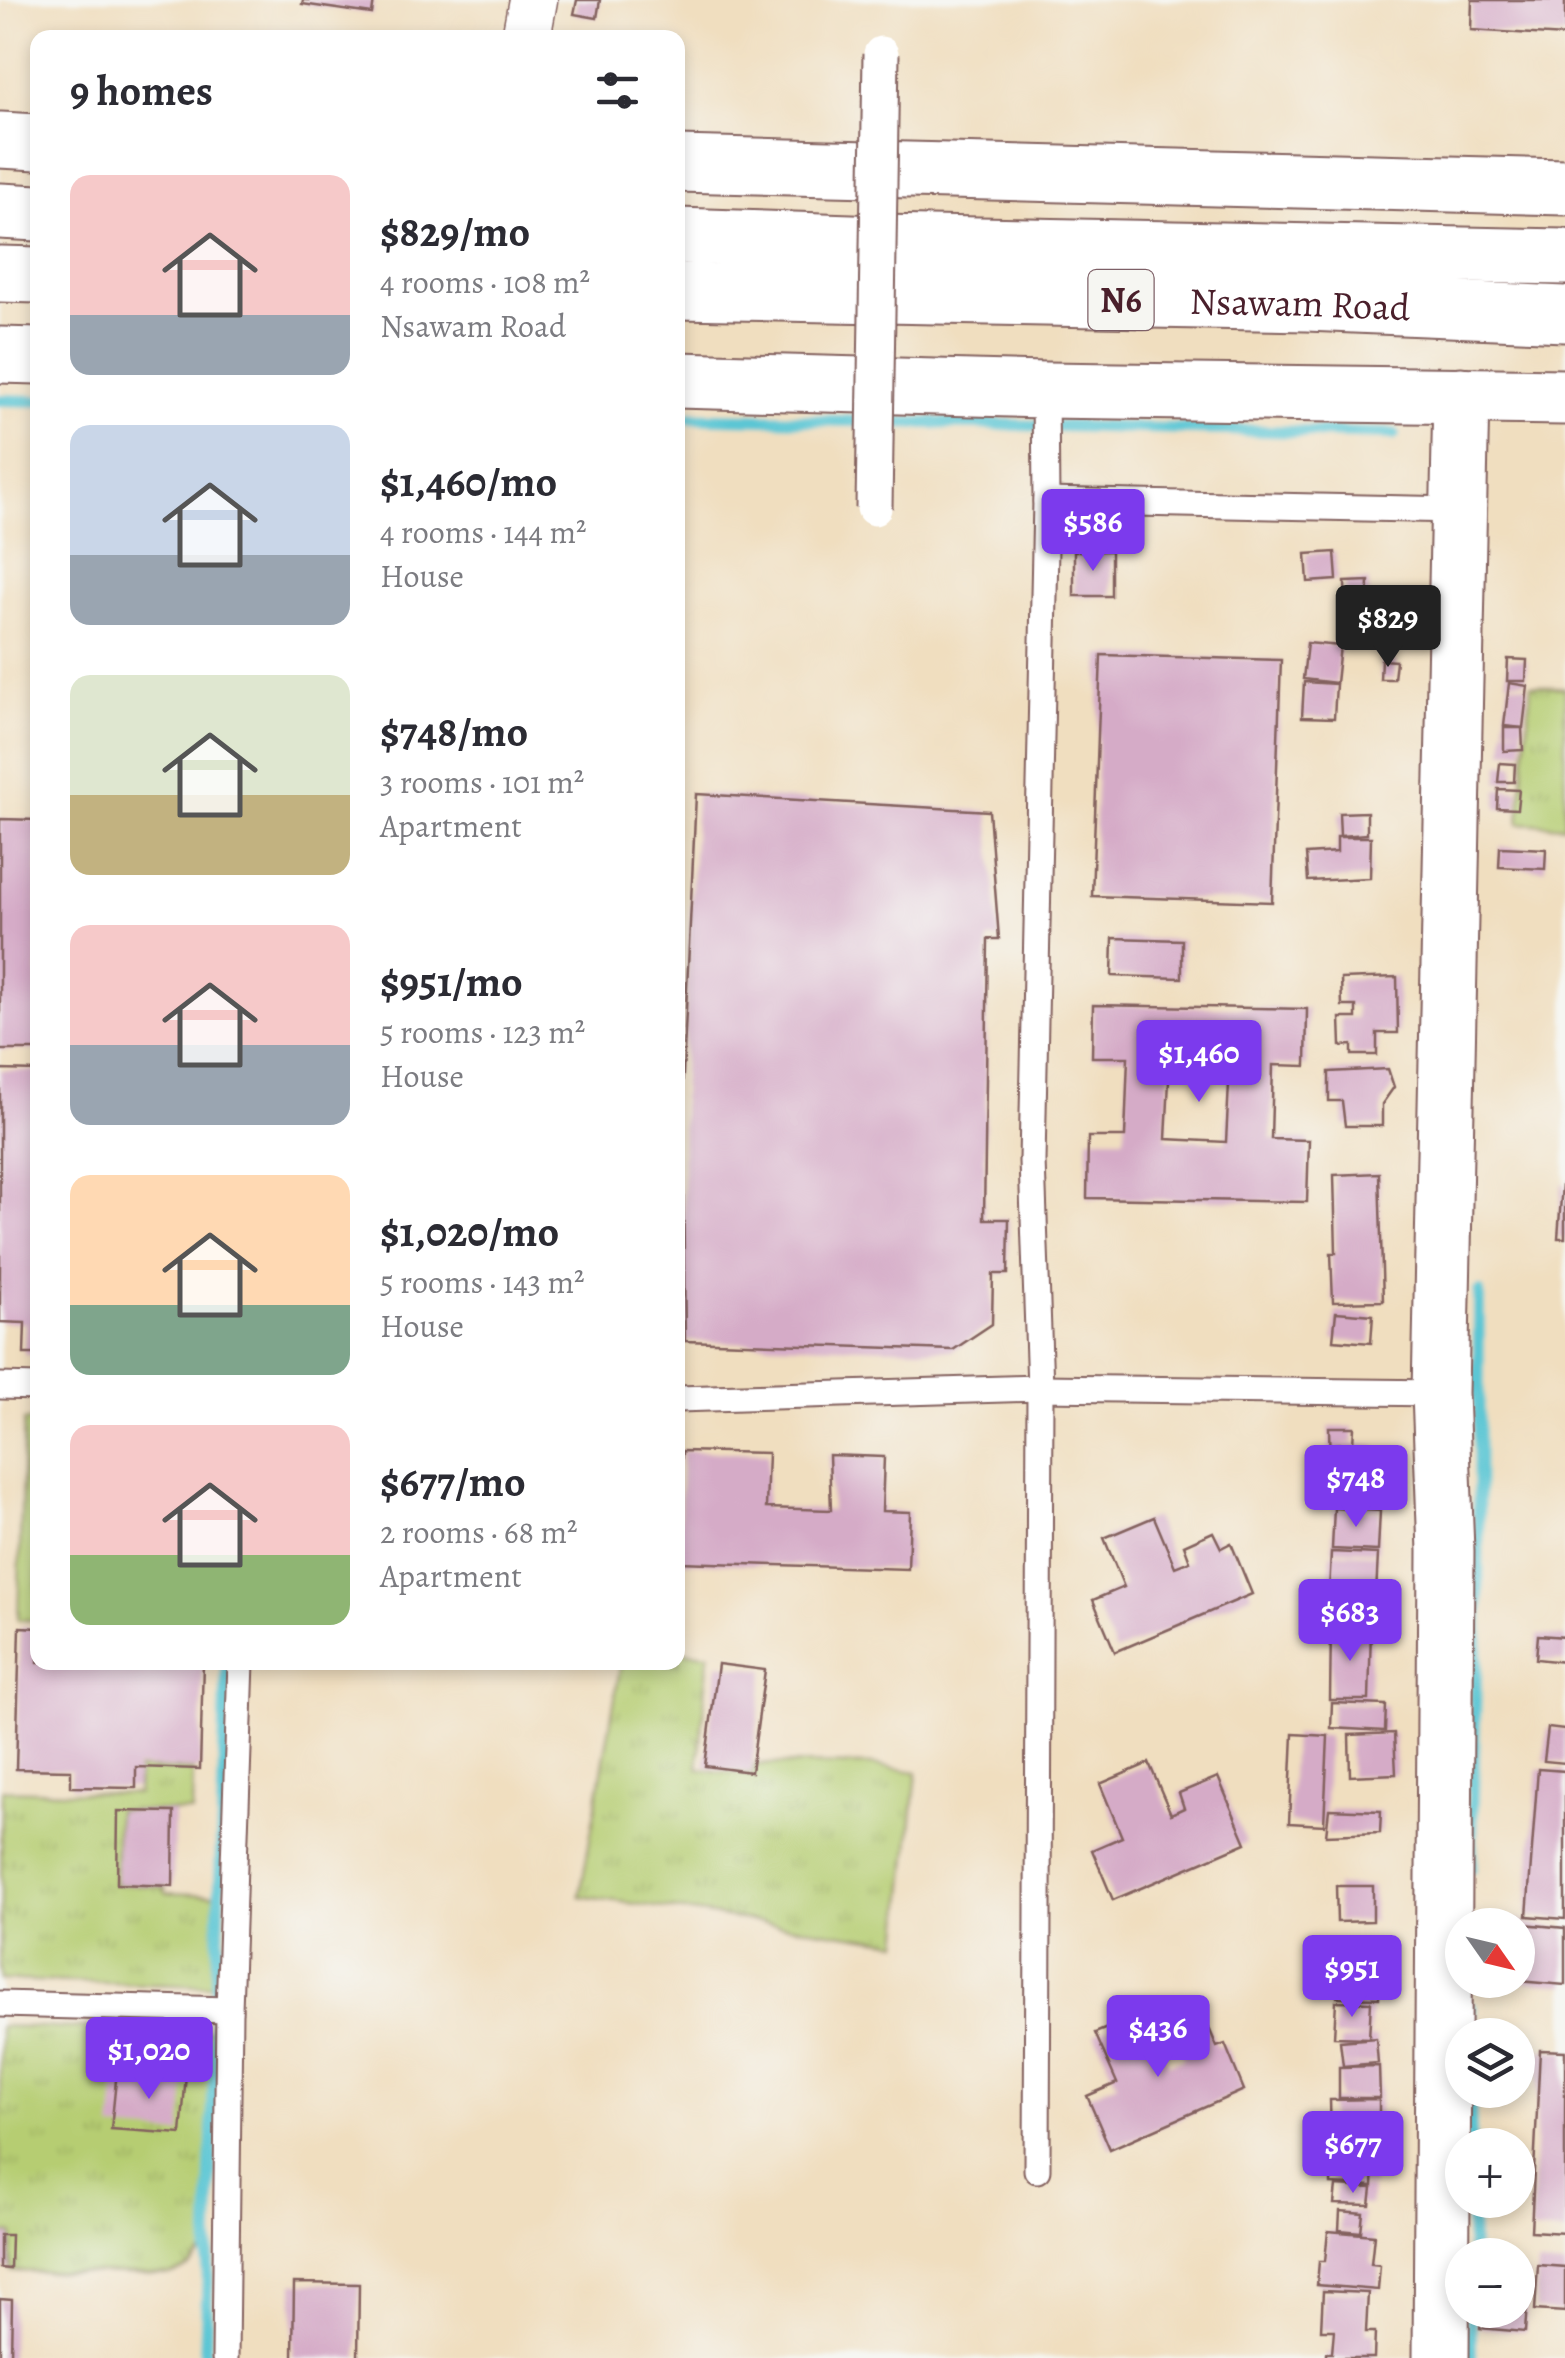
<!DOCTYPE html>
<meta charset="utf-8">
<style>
:root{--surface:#fff;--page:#f7f7f7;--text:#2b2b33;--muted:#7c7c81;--accent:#7c3aed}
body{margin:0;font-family:Alegreya,serif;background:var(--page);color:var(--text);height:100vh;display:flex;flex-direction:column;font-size:38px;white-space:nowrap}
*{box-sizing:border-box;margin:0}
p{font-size:32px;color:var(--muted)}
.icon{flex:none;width:55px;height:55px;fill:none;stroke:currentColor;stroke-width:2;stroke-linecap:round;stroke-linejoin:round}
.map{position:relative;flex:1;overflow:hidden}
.side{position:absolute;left:30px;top:30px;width:655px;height:1640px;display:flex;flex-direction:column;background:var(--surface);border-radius:20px;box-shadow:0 5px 15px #0003}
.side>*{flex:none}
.needle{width:65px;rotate:124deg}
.controls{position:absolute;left:1445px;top:1908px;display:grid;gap:20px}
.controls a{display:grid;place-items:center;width:90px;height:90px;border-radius:50%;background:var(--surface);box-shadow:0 5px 15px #0003;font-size:50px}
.price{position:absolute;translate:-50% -85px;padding:0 22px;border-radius:10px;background:var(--accent);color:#fff;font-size:32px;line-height:65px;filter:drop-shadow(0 2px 5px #0008)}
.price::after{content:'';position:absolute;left:50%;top:60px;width:30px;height:22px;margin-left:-15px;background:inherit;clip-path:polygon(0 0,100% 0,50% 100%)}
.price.selected{background:#222;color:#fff}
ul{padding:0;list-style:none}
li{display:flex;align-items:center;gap:30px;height:250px;padding:0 40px}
li span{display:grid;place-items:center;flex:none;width:280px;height:200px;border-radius:20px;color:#555}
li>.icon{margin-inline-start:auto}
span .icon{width:120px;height:120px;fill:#fffc;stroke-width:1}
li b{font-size:42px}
h2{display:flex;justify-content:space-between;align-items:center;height:120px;padding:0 40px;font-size:42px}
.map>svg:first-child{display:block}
</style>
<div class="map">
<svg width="1565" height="2358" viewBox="0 0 1565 2358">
<defs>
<pattern id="grass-tufts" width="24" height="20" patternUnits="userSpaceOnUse" patternTransform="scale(2.5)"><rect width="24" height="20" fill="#b6cd72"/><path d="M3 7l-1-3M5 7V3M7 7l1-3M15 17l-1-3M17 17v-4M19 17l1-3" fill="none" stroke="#9eb063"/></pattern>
</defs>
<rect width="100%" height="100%" fill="#f6f6f2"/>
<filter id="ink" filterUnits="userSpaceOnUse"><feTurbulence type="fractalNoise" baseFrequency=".01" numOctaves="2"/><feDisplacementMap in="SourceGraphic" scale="20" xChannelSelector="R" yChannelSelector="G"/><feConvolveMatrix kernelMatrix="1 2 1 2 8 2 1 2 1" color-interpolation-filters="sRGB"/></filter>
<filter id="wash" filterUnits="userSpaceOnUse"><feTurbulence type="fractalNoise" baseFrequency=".0048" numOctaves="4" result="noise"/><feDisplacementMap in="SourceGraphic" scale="40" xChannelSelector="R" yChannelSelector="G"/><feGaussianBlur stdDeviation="2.25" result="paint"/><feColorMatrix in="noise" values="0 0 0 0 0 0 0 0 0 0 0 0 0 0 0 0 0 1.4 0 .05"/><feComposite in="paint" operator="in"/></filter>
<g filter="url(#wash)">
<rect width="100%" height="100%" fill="#f0debf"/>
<g fill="url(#grass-tufts)" stroke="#80764e" stroke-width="2.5">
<polygon points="1531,685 1565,688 1565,826 1519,823"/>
<polygon points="24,1421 37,1421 37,1620 18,1620"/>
<polygon points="678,1651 709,1654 698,1769 752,1775 755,1764 872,1765 917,1772 899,1942 580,1896 621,1663 678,1662"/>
<polygon points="138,1769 193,1771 192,1812 117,1810 115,1884 165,1887 166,1893 215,1895 212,1986 0,1980 2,1790 137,1794"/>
<polygon points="0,2026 211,2031 204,2252 190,2267 170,2275 11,2271 13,2234 0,2233"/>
</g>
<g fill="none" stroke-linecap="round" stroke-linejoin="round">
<g stroke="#5bc6d4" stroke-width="12">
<polyline points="0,400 38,401"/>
<polyline points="678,417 1394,434"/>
<polyline points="1471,1868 1478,1608 1479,1292"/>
<polyline points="1471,2035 1471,2008"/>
<polyline points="1470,2090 1471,2145"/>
<polyline points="1471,2200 1472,2255"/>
<polyline points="205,2358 227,1662"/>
<polyline points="1471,2358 1471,2310"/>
</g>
</g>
<g id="blocks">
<g fill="#d5abc7" fill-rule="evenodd">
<polygon points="303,0 374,0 372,14 302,4"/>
<polygon points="577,0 600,0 597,18 574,14"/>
<polygon points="1472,0 1565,0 1565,36 1471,30"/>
<rect x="1074" y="551" width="37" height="45"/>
<polygon points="1335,552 1337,580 1308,582 1306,554"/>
<polygon points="1369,581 1368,610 1346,610 1345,582"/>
<polygon points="1307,643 1340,646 1336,683 1303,679"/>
<polygon points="1101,655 1281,660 1272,902 1092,896"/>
<polygon points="1508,659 1527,660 1526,681 1507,681"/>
<polygon points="1381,660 1396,661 1394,679 1380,679"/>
<polygon points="1304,682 1336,684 1334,718 1302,717"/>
<polygon points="1509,683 1528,686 1523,728 1504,726"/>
<polygon points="1504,728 1522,728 1523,750 1504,751"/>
<polygon points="1500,763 1515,764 1514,782 1498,782"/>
<polygon points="1498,789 1519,790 1517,809 1497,808"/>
<polygon points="696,794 989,811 999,939 988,939 984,1219 1009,1219 1008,1274 993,1274 992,1324 953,1350 685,1341 682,1096"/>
<polygon points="1367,812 1367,834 1340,836 1339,813"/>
<polygon points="0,819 38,820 38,1050 0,1050"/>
<polygon points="1337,837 1371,837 1370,878 1308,881 1306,854 1337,852"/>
<polygon points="1500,847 1546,849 1545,869 1499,867"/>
<polygon points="1113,938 1182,940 1182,978 1112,976"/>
<polygon points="1397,977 1398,1033 1377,1033 1377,1055 1352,1055 1352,1045 1341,1046 1340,1018 1356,1018 1356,1006 1342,1006 1341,979"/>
<path d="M1093,1005L1307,1009L1306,1066L1273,1065L1271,1139L1309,1140L1307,1202L1087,1198L1088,1137H1125L1128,1057H1092ZM1170,1061L1230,1064L1226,1142L1166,1139Z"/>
<polygon points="1388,1069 1394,1087 1382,1104 1382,1126 1345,1126 1342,1101 1329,1101 1329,1072"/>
<polygon points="0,1070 38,1071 38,1354 24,1354 25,1323 0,1322"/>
<polygon points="1379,1173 1383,1301 1333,1302 1331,1253 1336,1253 1334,1175"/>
<polygon points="1562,1184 1565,1184 1565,1238 1558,1238"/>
<polygon points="1336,1312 1373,1315 1371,1343 1333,1340"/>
<polygon points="1329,1427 1354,1427 1353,1443 1335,1444 1376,1446 1375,1474 1381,1474 1380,1509 1332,1504 1332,1473 1367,1473 1330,1470"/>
<polygon points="682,1451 768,1453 766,1508 831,1510 829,1455 884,1457 882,1511 910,1512 908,1569 679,1562"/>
<polygon points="1334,1508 1380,1511 1378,1551 1332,1549"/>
<polygon points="1154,1517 1175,1567 1190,1561 1184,1545 1213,1532 1221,1548 1231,1543 1252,1594 1115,1652 1093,1600 1124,1587 1104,1538"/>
<polygon points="1331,1552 1378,1554 1376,1595 1329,1593"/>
<polygon points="1330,1598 1369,1601 1367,1626 1329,1624"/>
<polygon points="20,1627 38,1628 38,1662 203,1662 200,1769 136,1767 136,1788 71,1787 71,1770 16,1769"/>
<polygon points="1331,1628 1371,1629 1369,1700 1330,1700"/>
<polygon points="1538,1635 1565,1637 1565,1662 1536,1659"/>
<polygon points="718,1664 765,1670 751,1772 705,1766"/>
<polygon points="1332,1703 1386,1705 1385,1731 1331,1728"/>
<polygon points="1548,1728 1565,1730 1565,1763 1544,1761"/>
<polygon points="1394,1733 1396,1774 1350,1776 1349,1735"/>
<polygon points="1293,1734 1328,1736 1324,1825 1289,1823"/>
<polygon points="1149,1763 1171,1814 1184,1808 1179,1793 1218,1777 1246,1843 1113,1900 1092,1850 1122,1837 1100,1784"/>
<polygon points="1538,1769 1565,1771 1565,1919 1527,1916"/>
<polygon points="1329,1809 1381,1811 1380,1833 1326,1835"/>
<polygon points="118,1811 174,1812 173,1886 117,1884"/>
<polygon points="1336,1886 1373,1886 1373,1921 1337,1922"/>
<polygon points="1505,1919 1524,1920 1524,1924 1565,1928 1565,1985 1518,1981 1518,1925 1505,1925"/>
<polygon points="1339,1944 1381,1945 1379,1998 1337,1997"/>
<polygon points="1336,2001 1371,2002 1369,2038 1334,2037"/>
<polygon points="1146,2012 1169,2064 1184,2058 1178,2042 1209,2028 1217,2047 1225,2044 1244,2090 1110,2149 1087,2096 1117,2083 1095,2033"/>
<polygon points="1376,2038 1378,2063 1343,2066 1340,2041"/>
<polygon points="1540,2050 1565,2051 1565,2233 1531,2231"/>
<polygon points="1379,2066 1380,2098 1339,2098 1339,2067"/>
<polygon points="117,2070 186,2074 181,2134 111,2129"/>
<polygon points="1379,2099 1379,2137 1331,2138 1330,2100"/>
<polygon points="1332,2141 1375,2142 1373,2186 1331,2184"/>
<polygon points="1336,2186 1372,2188 1370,2205 1334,2204"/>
<polygon points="1340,2211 1363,2213 1361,2232 1339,2230"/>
<polygon points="1328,2231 1374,2235 1371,2264 1380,2265 1378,2290 1317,2285 1319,2261 1325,2261"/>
<polygon points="0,2235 11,2235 10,2269 0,2268"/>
<polygon points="1538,2265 1565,2267 1565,2312 1535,2310"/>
<polygon points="1518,2275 1529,2275 1525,2332 1480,2328 1481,2310 1518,2310"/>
<polygon points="294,2283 359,2284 358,2358 293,2358"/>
<polygon points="1323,2291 1368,2293 1366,2332 1375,2332 1374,2358 1326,2358 1326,2353 1332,2353 1334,2330 1321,2330"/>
<polygon points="0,2299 12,2300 11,2358 0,2358"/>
</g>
</g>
</g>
<g filter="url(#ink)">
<use href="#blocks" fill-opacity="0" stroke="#84625f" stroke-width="2.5"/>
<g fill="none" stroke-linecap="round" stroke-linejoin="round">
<g stroke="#84625f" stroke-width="29">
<g id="service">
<polyline points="1046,501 1458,510"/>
<polyline points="0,1386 38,1387"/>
<polyline points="678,1399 1040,1388 1440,1393"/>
<polyline points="0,2004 229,2010"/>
<polyline points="1037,2170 1040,1388 1032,1161 1046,501 1045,390"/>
<polyline points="225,2358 229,2010 241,1662"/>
</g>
</g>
<g stroke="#84625f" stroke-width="51">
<polyline id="minor" points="526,38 533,0"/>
</g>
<g stroke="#84625f" stroke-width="59">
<g id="secondary">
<polyline points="0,140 38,142"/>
<polyline points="678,164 1565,187"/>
<polyline points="0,355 38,356"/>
<polyline points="678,380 1045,390 1565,397"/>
<polyline points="1441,2358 1446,1551 1440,1393 1461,395"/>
</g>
</g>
<g stroke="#84625f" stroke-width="59">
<g id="trunk">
<polyline points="0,211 38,213"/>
<polyline points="678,236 880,243 1565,257"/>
<polyline points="0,274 38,275"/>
<path id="s1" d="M678,291L1307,303L1565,314"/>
</g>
</g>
<use href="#service" stroke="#fff" stroke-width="25"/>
<use href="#minor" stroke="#fff" stroke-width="48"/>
<use href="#secondary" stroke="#fff" stroke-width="55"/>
<use href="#trunk" stroke="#fff" stroke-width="55"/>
<g stroke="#84625f" stroke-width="39" stroke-linecap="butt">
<polyline id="pedestrian-bridge" points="874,508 881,54"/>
</g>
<use href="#pedestrian-bridge" stroke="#fff" stroke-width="35"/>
</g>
</g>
<g text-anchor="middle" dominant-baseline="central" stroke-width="9" stroke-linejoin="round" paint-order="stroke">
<rect fill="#f6f6f2" stroke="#7e6067" stroke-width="2.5" x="1088.5" y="270" width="65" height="60" rx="8"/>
<g font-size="35" font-weight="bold" fill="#4a1f2b">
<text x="1121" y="300">N6</text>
</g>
<g font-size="38" fill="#4a1f2b" stroke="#f6f6f2">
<text stroke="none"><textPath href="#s1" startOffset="622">Nsawam Road</textPath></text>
</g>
</g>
</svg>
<div class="controls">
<a><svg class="needle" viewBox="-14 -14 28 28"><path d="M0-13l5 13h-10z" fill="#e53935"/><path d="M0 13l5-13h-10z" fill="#7c7c81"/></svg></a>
<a><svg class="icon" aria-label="layers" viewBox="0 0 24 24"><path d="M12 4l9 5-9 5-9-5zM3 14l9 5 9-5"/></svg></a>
<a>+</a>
<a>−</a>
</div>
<b class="price" style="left:1093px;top:574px">$586</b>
<b class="price selected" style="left:1388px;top:670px">$829</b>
<b class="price" style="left:1199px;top:1105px">$1,460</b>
<b class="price" style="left:1356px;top:1530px">$748</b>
<b class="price" style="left:1350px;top:1664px">$683</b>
<b class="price" style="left:1352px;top:2020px">$951</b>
<b class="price" style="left:1158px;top:2080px">$436</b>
<b class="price" style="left:149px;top:2102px">$1,020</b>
<b class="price" style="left:1353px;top:2196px">$677</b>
<section class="side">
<h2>9 homes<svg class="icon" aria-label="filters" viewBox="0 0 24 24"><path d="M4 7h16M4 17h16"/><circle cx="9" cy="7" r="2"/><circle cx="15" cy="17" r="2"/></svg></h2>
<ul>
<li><span style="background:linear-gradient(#f6c9c9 70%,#9aa5b1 0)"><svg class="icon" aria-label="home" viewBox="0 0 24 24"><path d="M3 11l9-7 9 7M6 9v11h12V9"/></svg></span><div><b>$829/mo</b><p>4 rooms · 108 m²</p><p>Nsawam Road</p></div></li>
<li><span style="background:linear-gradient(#c9d6e8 65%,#9aa5b1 0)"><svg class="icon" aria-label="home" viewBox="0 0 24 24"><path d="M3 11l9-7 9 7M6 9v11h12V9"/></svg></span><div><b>$1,460/mo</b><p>4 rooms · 144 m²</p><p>House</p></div></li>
<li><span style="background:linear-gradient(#dfe7d0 60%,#c2b280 0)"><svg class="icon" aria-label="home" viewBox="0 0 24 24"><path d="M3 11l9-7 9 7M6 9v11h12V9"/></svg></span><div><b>$748/mo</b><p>3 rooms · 101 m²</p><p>Apartment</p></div></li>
<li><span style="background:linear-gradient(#f6c9c9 60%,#9aa5b1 0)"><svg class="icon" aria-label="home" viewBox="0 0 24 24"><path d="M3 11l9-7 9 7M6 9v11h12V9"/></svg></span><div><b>$951/mo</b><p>5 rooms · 123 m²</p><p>House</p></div></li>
<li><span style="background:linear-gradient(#ffd9b3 65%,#7fa58c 0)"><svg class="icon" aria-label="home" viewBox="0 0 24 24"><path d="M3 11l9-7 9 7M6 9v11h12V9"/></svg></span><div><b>$1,020/mo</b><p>5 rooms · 143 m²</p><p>House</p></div></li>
<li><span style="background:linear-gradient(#f6c9c9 65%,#8fb573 0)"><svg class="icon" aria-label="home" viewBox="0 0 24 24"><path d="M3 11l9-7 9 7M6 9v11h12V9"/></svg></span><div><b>$677/mo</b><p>2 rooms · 68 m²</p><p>Apartment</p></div></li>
</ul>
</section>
</div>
